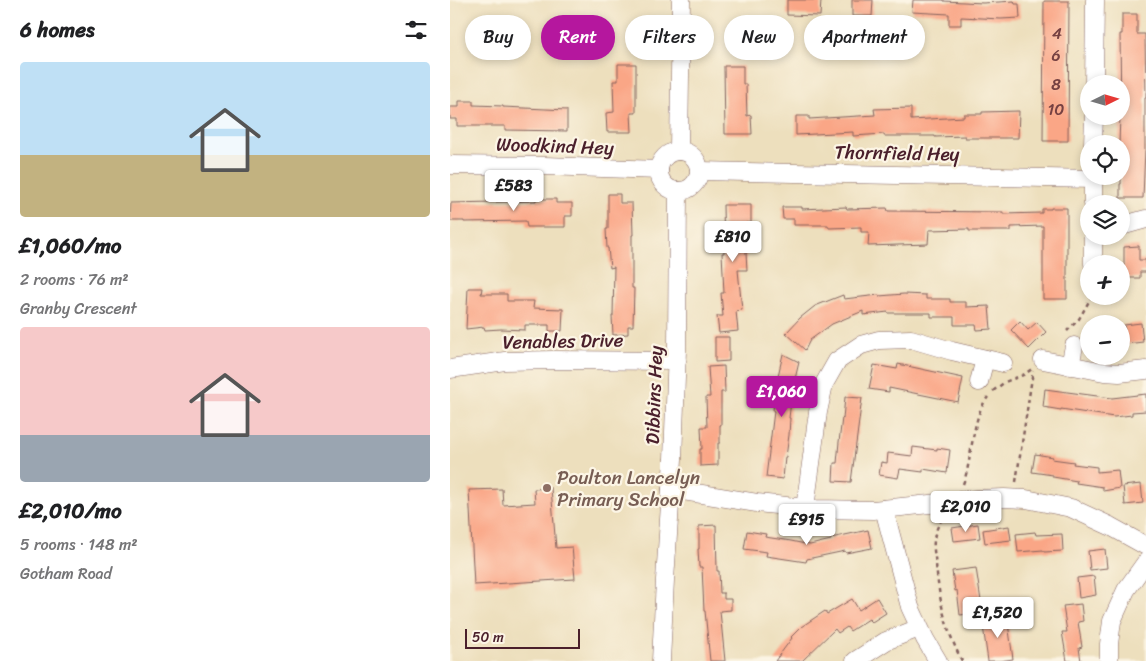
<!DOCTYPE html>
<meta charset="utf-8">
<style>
:root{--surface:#fff;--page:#f2f2f2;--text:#202124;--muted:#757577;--accent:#b5179e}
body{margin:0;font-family:Sriracha,sans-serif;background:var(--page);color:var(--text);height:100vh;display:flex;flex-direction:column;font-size:19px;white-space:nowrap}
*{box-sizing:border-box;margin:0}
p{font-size:16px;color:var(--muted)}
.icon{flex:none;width:28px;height:28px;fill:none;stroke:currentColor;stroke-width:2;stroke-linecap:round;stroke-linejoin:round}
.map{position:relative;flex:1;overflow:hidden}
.panel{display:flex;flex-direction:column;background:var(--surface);width:450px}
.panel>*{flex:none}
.guide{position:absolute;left:15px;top:15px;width:475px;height:45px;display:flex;gap:10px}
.needle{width:32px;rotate:85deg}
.buttons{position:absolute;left:630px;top:75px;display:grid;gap:10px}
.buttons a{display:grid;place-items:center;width:50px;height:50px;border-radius:50%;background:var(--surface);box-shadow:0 2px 8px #0003;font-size:25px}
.scale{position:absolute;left:15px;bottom:12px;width:115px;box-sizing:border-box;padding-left:5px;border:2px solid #4a1f2b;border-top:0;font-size:14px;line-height:18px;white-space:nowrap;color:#4a1f2b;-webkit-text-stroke:4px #fcf5e5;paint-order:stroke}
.price{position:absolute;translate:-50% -42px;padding:0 11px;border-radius:5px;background:#fff;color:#222;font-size:16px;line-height:32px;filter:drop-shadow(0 1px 2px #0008)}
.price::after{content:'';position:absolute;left:50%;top:30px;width:15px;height:11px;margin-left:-8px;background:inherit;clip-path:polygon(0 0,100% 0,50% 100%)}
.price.current{background:var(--accent);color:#fff}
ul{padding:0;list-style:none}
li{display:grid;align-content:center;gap:10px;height:265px;padding:0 20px}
li span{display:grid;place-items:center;height:155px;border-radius:5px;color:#555}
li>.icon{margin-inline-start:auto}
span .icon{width:90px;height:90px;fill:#fffc;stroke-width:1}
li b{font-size:21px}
h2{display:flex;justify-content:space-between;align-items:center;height:60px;padding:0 20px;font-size:21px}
.tag{padding:0 18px;border-radius:22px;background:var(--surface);box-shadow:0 2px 8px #0003;font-size:18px;line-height:45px}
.tag.current{background:var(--accent);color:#fff}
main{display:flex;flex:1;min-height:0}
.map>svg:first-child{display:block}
</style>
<main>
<section class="panel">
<h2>6 homes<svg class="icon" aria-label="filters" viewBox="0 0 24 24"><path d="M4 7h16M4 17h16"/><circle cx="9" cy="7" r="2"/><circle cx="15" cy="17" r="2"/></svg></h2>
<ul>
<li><span style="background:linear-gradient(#bfe0f5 60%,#c2b280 0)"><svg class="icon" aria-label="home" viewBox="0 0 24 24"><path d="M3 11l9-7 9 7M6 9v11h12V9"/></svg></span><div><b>£1,060/mo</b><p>2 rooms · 76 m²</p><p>Granby Crescent</p></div></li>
<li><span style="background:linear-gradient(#f6c9c9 70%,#9aa5b1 0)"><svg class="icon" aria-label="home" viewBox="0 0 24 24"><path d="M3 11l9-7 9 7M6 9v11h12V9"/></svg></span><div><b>£2,010/mo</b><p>5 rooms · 148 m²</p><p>Gotham Road</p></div></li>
</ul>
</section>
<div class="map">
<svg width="696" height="661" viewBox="0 0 696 661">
<rect width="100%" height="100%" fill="#fcf5e5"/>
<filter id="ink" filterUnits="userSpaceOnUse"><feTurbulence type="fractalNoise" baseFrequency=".02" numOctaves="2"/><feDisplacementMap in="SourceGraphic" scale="10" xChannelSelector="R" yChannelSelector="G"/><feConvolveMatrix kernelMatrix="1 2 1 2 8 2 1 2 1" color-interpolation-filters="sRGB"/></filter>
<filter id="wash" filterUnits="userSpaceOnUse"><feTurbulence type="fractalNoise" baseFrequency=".0096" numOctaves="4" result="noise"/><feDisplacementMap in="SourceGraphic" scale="20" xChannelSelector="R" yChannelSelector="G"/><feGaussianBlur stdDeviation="1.12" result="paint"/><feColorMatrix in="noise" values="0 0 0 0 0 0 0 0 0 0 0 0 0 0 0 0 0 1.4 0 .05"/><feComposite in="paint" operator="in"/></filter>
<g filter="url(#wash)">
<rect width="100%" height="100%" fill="#eddfbd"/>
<g id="blocks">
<g fill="#faa686">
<polygon points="337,0 371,0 370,16 337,15"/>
<polygon points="402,0 423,0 422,16 402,16"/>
<polygon points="463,0 494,0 494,1 533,3 564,1 565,4 569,4 570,18 551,19 511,17 511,25 499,25 499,14 462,12"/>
<polygon points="594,1 619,1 618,141 593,141"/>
<polygon points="672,14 687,14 687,34 695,34 696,98 695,98 695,149 693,198 670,198 670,184 671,184 671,144 669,144 670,116 671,116 670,34 672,34"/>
<polygon points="168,64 186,64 186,113 181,113 182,132 157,132 156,113 164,112 163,81 168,81"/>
<polygon points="274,66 293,66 293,84 296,84 297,116 301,115 302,134 275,134"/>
<polygon points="9,101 23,101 23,105 53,106 53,107 117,110 117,131 55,130 55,126 7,126 7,119 0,119 0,107 9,107"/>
<polygon points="461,108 461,120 514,117 514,114 532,114 532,112 569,111 568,138 515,138 515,136 485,137 485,136 434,136 434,134 403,136 403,132 346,135 346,116 359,116 359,119 425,115 424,109"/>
<polygon points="158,194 170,194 170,203 182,203 183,235 182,235 182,288 184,288 183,326 178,326 178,334 163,335 162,316 163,316 164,267 160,268 158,248 157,248 156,229 158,229"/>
<polygon points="86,199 106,199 106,203 122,203 122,216 115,216 115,227 77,227 76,221 14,222 14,221 0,221 1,203 86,201"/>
<polygon points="273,205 301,205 301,223 296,223 296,235 295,235 297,270 288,270 292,310 286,311 288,331 269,333 267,316 273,316 271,293 274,293 272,253 274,253"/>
<polygon points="332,207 352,207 352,209 396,207 397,209 437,208 438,211 553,212 553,214 592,213 592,209 601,209 601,208 617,208 617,299 593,299 593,226 561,227 561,231 519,231 519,229 479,230 478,244 418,246 419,232 411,232 411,227 379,228 378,225 344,225 344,219 333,219"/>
<polygon points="689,246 689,260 696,260 696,272 690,272 690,278 671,278 671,267 674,266 674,247"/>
<polygon points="18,288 32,288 31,294 57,294 57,301 84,301 83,308 113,309 112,331 99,331 99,325 75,325 75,330 51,329 35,330 34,327 16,329"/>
<polygon points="454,294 476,295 476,299 500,299 500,302 516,302 516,307 539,306 541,329 527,330 526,325 504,325 504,317 481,317 481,313 438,313 438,312 413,315 413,311 382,324 360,340 355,350 336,333 350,318 365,306 393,295 394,299 429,295 429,296"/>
<polygon points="570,321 578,330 587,322 596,332 579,349 561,330"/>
<polygon points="691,323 693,342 676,344 674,325"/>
<polygon points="265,337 279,337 279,361 265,362"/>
<polygon points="333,354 349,362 342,392 339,418 340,418 339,435 336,457 335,457 333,479 316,477 324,411 323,411 325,389"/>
<polygon points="448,364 513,378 508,402 439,388 439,392 419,389 424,365 447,369"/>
<polygon points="274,366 275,392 271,392 271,425 270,425 270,443 268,443 268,465 250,466 250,449 252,449 251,427 257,427 256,397 260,397 258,367"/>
<polygon points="595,389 662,398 696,394 696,411 682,412 682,415 664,417 611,409 611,410 593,407"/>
<polygon points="395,397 412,398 401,482 383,481 384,463 387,463 389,442 392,418 393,419"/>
<polygon points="463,447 487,450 487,448 500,450 497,473 473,469 473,472 450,469 448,478 429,475 431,462 437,463 438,453 462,456"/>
<polygon points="585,454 603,457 602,459 624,462 623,464 647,467 647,472 668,470 670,488 653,491 653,487 626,483 627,481 603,477 603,475 582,472"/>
<polygon points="691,484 693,503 675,505 673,486"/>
<polygon points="101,488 106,548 122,547 125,579 24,585 19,490 52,489 53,505 85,503 84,489"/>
<polygon points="528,524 530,538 504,541 502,528"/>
<polygon points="266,525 267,571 269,571 270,593 274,593 274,599 281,599 281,610 270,611 275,661 260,661 255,611 254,611 252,567 249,567 248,549 249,549 249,526"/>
<polygon points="559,526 561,540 535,543 533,530"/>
<polygon points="418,530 422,548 396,553 395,551 357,559 356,562 316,556 317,552 294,549 297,531 316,534 315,537 341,541 360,545 381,540 381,538"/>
<polygon points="585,532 586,535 612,534 613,551 594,552 593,550 568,552 566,534"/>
<polygon points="655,549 657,568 640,570 638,551"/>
<polygon points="526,568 531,601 533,600 534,612 510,615 507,590 505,591 502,571"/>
<polygon points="644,576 646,595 629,598 627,578"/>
<polygon points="427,598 436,613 422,622 419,619 400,631 397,627 388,633 385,629 352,661 325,661 342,638 341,637 351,627 375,611 377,614 402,599 409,610"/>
<polygon points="631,604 633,621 628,622 632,647 629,648 631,661 617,661 612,632 617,632 613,606"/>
<polygon points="557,616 563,659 550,661 538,661 532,619"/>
</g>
</g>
</g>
<g filter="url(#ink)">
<use href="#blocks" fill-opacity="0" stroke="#83625e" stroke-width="1"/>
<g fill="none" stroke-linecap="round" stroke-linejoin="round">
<g stroke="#83625e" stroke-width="19">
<g id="minor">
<polyline points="644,84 645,0"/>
<polyline points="643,144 644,116"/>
<polyline points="229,151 231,0"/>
<circle cx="229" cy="171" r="20"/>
<polyline points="0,165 95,166 209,170"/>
<polyline points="250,171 643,179"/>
<polyline points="643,204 643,176"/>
<polyline points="671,226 696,219"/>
<polyline points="643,264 643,236"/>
<polyline points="593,360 654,372 669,373 696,370"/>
<polyline points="620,366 624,346"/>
<polyline points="0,369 55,361 103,360 227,361"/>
<polyline points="529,382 535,359"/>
<polyline points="221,489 307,503 365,509 423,510 527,499 554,498 576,499 621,508 660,526 696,546"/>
<polyline points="355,508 368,412 374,384 387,361 411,345 429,340 461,339 502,351 553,363"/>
<polyline points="434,509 460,607 475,639 488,661"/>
<polyline points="211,661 215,580 223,459 227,350 228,191"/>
<polyline points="405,661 436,641 469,628"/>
<polyline points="659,661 659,644 662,621 676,590 696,562"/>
</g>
</g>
<g stroke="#83625e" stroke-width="2.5" stroke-dasharray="4 4" stroke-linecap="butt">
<polyline points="617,331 629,319 642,296"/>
<polyline points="543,391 555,382 573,375 582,369"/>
<polyline points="566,482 583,371"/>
<path d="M513,484C523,458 521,418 538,397"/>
<path d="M492,519C488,525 484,534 484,541C483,548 485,557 486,564C489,600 495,628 512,661"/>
</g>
<use href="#minor" stroke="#fff" stroke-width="18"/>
</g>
</g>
<circle fill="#8d6e63" stroke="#fcf5e5" stroke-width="2" cx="97" cy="488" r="5"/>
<g text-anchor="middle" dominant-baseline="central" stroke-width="4.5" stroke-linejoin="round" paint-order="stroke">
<g font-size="16" fill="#764142">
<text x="607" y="33">4</text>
<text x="606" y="55">6</text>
<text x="606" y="84">8</text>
<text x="606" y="109">10</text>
</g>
<g font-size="19" fill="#4a1f2b" stroke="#fcf5e5">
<text transform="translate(105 146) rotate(2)">Woodkind Hey</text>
<text transform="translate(447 153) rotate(1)">Thornfield Hey</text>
<text transform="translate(113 341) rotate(-1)">Venables Drive</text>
<text transform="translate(204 395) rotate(-88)">Dibbins Hey</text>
</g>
<g font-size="19" fill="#785e54" stroke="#fcf5e5" text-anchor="start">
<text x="107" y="477">Poulton Lancelyn<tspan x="107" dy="22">Primary School</tspan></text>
</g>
</g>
</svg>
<div class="buttons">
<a><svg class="needle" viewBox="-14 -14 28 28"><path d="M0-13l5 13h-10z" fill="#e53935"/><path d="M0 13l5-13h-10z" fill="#757577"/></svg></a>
<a><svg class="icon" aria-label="locate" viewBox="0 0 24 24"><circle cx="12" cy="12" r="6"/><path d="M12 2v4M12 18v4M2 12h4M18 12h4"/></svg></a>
<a><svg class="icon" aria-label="layers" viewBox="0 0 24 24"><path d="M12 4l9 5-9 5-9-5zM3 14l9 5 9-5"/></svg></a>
<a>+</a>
<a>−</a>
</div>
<div class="scale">50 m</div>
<b class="price" style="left:64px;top:212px">£583</b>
<b class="price" style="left:283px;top:263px">£810</b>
<b class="price current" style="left:332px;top:418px">£1,060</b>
<b class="price" style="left:516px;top:533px">£2,010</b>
<b class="price" style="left:357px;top:546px">£915</b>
<b class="price" style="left:548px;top:639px">£1,520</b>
<div class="guide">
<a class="tag">Buy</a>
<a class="tag current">Rent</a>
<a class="tag">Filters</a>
<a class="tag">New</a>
<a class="tag">Apartment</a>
</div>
</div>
</main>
